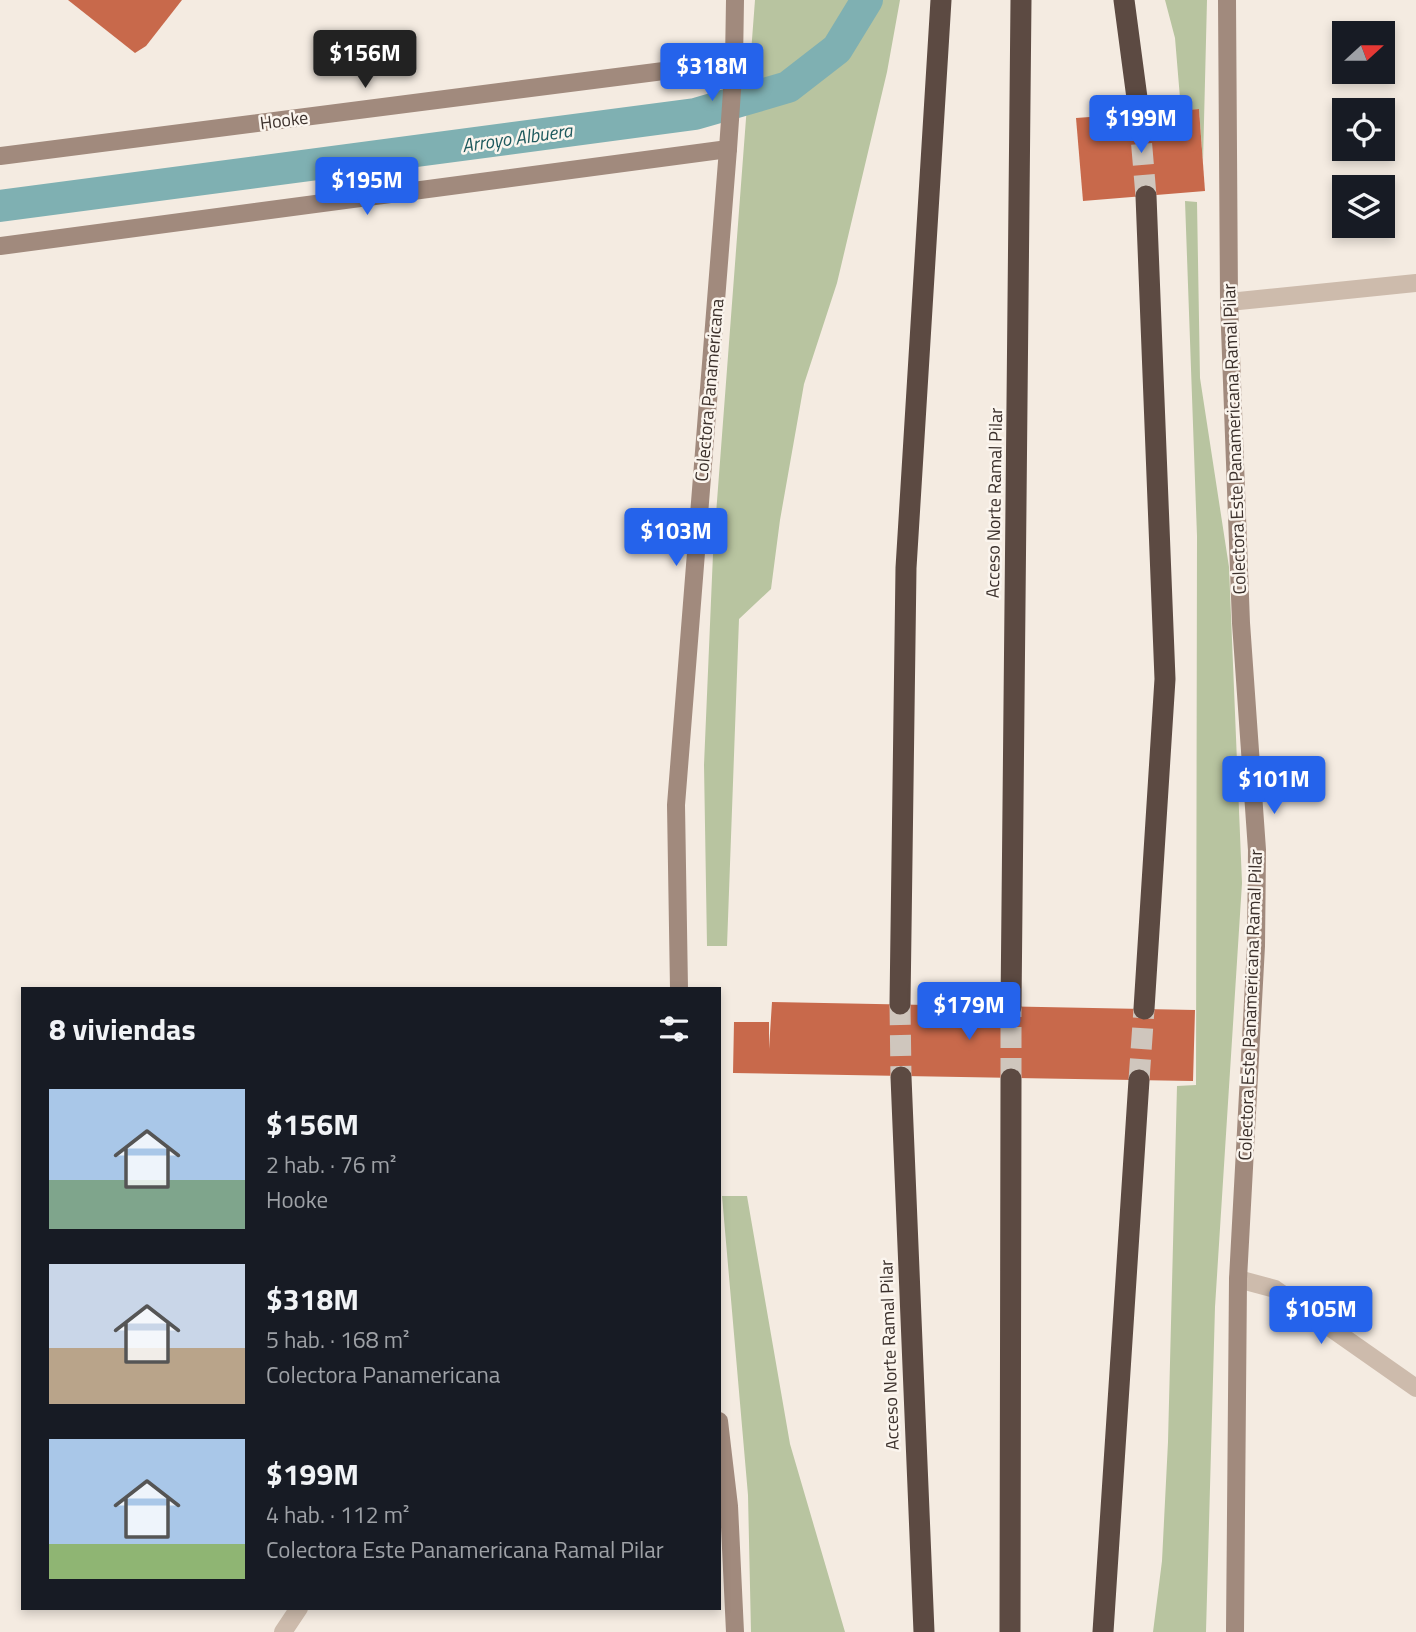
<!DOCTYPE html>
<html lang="es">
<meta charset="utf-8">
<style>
:root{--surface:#171b24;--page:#242831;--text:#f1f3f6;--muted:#9ea1a6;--accent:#2563eb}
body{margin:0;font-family:"Titillium Web",sans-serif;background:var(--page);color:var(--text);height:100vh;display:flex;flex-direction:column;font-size:26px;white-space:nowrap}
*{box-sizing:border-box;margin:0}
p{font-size:23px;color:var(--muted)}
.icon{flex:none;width:38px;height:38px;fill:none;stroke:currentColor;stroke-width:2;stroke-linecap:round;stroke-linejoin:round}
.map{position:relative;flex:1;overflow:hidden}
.side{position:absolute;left:21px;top:987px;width:700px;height:623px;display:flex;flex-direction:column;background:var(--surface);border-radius:0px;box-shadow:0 4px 10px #0003}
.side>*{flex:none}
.needle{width:46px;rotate:69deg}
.tools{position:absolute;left:1332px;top:21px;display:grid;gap:14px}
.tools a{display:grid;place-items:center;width:63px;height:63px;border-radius:0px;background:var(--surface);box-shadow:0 4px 10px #0003;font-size:35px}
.price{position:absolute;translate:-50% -60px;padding:0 16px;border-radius:7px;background:var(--accent);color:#fff;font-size:23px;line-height:46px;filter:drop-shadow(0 2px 4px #0008)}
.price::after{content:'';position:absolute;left:50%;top:42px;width:21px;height:16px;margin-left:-10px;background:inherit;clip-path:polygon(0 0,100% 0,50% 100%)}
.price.current{background:#222;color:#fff}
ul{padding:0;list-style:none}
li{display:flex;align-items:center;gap:21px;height:175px;padding:0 28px}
li span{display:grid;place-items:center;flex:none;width:196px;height:140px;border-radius:0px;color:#555}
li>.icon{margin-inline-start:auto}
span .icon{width:84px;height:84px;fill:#fffc;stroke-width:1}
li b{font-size:30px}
h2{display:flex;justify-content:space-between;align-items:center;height:84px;padding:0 28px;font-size:30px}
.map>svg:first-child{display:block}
</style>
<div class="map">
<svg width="1416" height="1632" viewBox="0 0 1416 1632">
<rect width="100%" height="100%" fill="#f4ebe1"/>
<g fill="#b8c4a0">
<polygon points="755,0 900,0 887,72 837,283 804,384 780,520 771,589 739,619 727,946 707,946 704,765 713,554"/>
<polygon points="1165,0 1207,0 1203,162 1199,109 1181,110 1175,38"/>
<polygon points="1185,201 1197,202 1200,378 1229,567 1242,883 1215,1307 1206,1632 1153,1632 1162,1561 1168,1442 1177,1086 1196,1085 1197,536"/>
<polygon points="722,1196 747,1196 790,1444 845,1632 751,1632 748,1495"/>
</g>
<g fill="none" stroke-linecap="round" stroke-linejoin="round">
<polyline stroke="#7fb0b2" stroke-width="32" points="0,206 695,114 788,87 837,49 867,0"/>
</g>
<g fill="#c8694b">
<polygon points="68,0 182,0 146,46 135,53"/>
<polygon points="1199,109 1205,191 1083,201 1076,118"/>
<polygon points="772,1002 1195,1010 1193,1081 733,1073 734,1022 769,1022 769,1049"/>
</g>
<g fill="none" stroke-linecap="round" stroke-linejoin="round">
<g stroke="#cfc6bd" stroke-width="21" stroke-dasharray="21 10" stroke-linecap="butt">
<polyline points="1139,113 1146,196"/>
<polyline points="900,1004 901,1077"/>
<polyline points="1011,1079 1011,1007"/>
<polyline points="1139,1080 1144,1009"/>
</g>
<polyline stroke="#cdbbac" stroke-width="18" points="1229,302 1416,283"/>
<g stroke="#cdbbac" stroke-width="18">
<polyline points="1238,1279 1275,1289 1416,1388"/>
<polyline points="283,1632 299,1608"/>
</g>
<g stroke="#a18a7d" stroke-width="18">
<polyline points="1227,0 1229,302 1241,623 1257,850 1256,946 1238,1279 1235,1632"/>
<polyline points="0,156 734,62"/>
<polyline points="0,246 728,149"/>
<polyline points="679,989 676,805 728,149 734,62 735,0"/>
<polyline points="719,1421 729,1506 735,1632"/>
</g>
<g stroke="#5c4a42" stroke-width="21">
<polyline points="1124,0 1139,113"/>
<polyline points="900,1004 906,568 941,0"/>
<polyline points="1011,1007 1021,0"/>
<polyline points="1144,1009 1165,679 1146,196"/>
<polyline points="901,1077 924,1632"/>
<polyline points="1010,1632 1011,1079"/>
<polyline points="1103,1632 1139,1080"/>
</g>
</g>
<g text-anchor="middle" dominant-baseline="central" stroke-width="5" stroke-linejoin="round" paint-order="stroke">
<g font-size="18" fill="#3b302b" stroke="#fbf5ee">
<text transform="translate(284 120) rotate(-7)">Hooke</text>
<text transform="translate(709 390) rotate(-85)">Colectora Panamericana</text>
<text transform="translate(1234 439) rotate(-92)">Colectora Este Panamericana Ramal Pilar</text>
<text transform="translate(994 503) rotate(-89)">Acceso Norte Ramal Pilar</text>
<text transform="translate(1250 1005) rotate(-88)">Colectora Este Panamericana Ramal Pilar</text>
<text transform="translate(889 1355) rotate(-92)">Acceso Norte Ramal Pilar</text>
</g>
<g font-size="19" font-style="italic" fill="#1f5a5e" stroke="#fbf5ee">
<text transform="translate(517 137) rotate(-8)">Arroyo Albuera</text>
</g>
</g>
</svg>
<div class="tools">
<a><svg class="needle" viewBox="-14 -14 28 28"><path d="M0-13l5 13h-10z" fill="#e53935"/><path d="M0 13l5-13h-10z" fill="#9ea1a6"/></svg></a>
<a><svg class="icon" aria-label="locate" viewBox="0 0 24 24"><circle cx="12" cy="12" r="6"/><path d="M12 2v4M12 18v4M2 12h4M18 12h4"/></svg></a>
<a><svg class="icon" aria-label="layers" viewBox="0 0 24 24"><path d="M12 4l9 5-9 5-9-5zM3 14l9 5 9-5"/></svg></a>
</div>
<b class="price current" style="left:365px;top:90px">$156M</b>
<b class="price" style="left:712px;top:103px">$318M</b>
<b class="price" style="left:1141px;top:155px">$199M</b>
<b class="price" style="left:367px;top:217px">$195M</b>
<b class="price" style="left:676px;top:568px">$103M</b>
<b class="price" style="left:1274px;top:816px">$101M</b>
<b class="price" style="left:969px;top:1042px">$179M</b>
<b class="price" style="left:1321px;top:1346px">$105M</b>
<section class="side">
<h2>8 viviendas<svg class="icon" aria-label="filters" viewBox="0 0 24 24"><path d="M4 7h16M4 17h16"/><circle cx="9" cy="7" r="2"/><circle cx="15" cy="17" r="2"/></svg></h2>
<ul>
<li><span style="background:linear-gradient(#a9c7e8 65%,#7fa58c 0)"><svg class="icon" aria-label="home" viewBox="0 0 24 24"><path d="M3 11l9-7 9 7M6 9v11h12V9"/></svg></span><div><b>$156M</b><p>2 hab. · 76 m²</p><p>Hooke</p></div></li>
<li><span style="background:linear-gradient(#c9d6e8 60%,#b9a48a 0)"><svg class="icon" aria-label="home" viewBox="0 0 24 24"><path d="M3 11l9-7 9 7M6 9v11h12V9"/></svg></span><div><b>$318M</b><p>5 hab. · 168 m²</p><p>Colectora Panamericana</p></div></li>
<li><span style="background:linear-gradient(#a9c7e8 75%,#8fb573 0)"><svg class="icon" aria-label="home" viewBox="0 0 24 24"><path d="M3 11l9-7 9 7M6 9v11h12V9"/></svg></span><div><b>$199M</b><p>4 hab. · 112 m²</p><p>Colectora Este Panamericana Ramal Pilar</p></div></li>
</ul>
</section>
</div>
